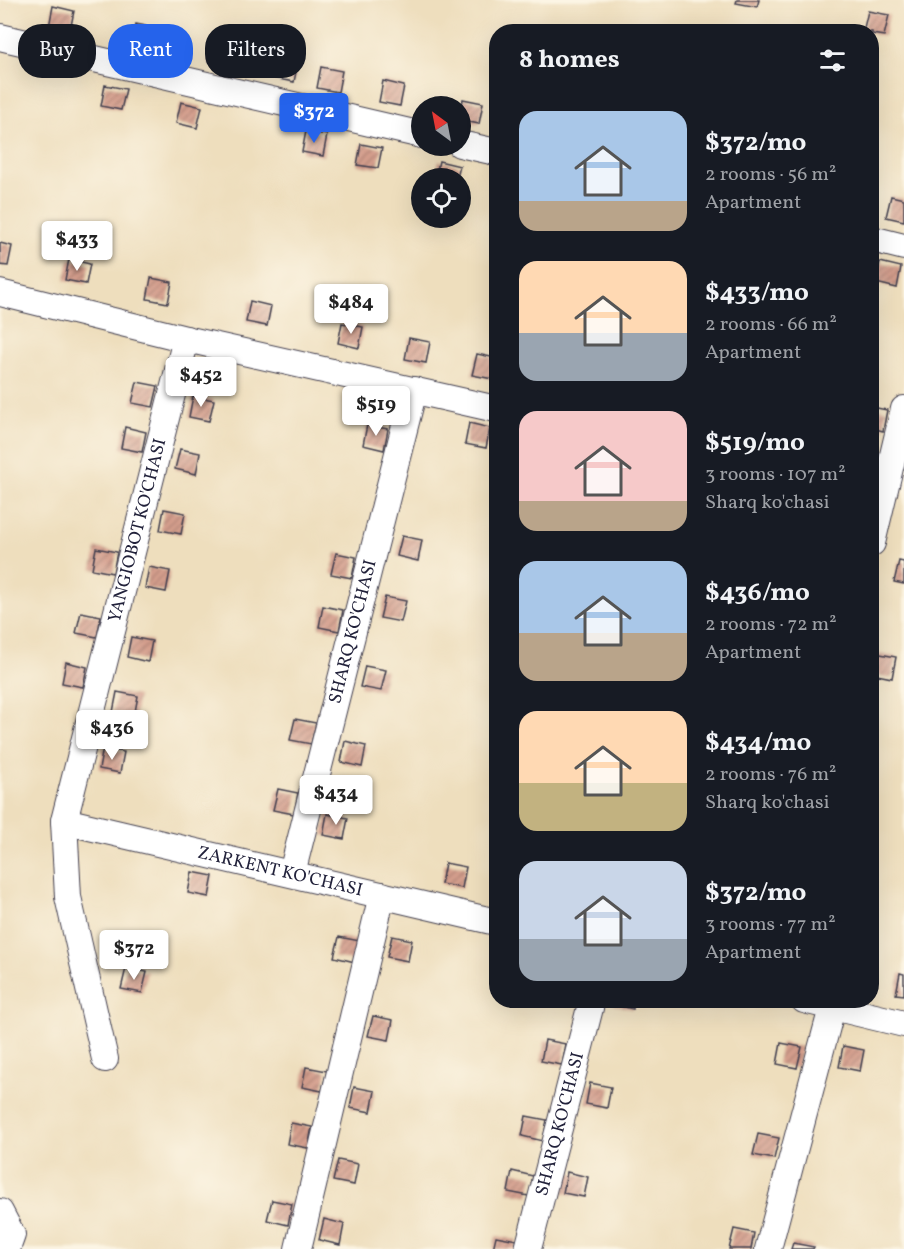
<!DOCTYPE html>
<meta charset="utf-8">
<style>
:root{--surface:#171b24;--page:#242831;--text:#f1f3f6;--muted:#9ea1a6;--accent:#2563eb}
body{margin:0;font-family:Vollkorn,serif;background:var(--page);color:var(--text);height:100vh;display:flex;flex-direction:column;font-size:22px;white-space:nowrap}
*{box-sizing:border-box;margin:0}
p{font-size:20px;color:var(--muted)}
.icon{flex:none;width:33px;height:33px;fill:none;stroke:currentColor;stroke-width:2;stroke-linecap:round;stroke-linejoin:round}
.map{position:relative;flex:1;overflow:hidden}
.side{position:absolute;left:489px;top:24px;width:390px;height:984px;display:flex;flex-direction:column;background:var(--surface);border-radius:24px;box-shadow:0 6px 24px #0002}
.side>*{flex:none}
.top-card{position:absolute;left:18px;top:24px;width:381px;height:54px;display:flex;gap:12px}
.needle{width:39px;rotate:328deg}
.buttons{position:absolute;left:411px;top:96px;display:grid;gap:12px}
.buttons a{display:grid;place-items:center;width:60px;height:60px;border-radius:50%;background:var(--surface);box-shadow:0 6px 24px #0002;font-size:30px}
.price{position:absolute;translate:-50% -51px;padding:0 14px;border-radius:6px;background:#fff;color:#222;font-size:20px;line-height:39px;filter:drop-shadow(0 2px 3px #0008)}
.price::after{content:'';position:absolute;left:50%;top:36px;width:18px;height:14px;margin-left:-9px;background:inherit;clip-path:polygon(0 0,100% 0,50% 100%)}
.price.current{background:var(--accent);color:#fff}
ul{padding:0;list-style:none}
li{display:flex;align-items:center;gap:18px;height:150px;padding:0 30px}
li span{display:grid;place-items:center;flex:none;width:168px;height:120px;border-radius:18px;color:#555}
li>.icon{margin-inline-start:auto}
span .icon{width:72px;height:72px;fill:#fffc;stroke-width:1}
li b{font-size:26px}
h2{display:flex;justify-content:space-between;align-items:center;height:72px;padding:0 30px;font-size:26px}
.pill{padding:0 21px;border-radius:24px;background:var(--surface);box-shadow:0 6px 24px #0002;font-size:21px;line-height:54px}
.pill.current{background:var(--accent);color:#fff}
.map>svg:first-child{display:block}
</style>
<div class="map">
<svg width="904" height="1249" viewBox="0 0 904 1249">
<defs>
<pattern id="building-hatch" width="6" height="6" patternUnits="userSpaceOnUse" patternTransform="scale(1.5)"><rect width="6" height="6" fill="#d49e8c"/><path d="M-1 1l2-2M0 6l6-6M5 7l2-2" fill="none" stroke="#ac8074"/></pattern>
</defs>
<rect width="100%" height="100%" fill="#fcf5e5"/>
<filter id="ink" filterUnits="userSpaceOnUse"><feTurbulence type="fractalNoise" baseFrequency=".0167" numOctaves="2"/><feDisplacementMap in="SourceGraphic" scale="12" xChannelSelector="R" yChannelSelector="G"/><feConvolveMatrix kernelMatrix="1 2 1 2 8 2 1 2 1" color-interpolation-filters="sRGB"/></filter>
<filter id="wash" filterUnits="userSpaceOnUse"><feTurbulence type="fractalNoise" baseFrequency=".008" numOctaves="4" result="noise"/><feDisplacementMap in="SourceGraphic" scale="24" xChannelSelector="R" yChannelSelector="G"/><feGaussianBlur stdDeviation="1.35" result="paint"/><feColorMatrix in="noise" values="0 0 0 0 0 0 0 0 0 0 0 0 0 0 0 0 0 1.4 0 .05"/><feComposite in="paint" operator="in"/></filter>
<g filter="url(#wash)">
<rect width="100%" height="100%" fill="#eedebd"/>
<g id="blocks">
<g fill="url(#building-hatch)">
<polygon points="737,0 759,0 757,7 736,3"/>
<polygon points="53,6 74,11 70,31 49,27"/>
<polygon points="868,11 889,15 884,36 872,34 872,32 863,32"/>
<polygon points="136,24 157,28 152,49 132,44"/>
<polygon points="212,42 233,46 229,67 208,62"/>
<polygon points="277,57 298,62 294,82 273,78"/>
<polygon points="321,67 342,71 338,92 317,88"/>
<polygon points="383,81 404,86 400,106 379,102"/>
<polygon points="105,85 126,89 121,110 101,106"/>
<polygon points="463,99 483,103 479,124 460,120"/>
<polygon points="181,102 202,107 197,128 176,123"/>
<polygon points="306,131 327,135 323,156 302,152"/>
<polygon points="361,144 382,148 378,168 357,165"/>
<polygon points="439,161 460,166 457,178 435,178"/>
<polygon points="891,196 904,199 904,221 886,217"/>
<polygon points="0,243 12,246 8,266 0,265"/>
<polygon points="69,259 90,264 86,284 65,280"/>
<polygon points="880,262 901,267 897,288 876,283"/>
<polygon points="151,278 172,282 168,303 147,299"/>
<polygon points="250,301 271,306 267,326 246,322"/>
<polygon points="342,323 363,327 359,348 338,343"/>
<polygon points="409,338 430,342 426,363 405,359"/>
<polygon points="477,354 496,358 493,379 472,375"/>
<polygon points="137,382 158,386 153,407 132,403"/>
<polygon points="193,396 214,400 209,421 189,417"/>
<polygon points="872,407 887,410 883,431 872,428"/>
<polygon points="469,423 490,428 486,448 465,444"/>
<polygon points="367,425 388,429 384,450 363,445"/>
<polygon points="125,427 146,432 142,452 121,448"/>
<polygon points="180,449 200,453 196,474 175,469"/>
<polygon points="164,509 185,513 181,534 160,530"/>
<polygon points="402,536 422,540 418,561 397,556"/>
<polygon points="96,548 117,552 113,573 92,569"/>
<polygon points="336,553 356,557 352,578 331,574"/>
<polygon points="899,561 904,562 904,584 894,582"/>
<polygon points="149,567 170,571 166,592 145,588"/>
<polygon points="385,597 406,601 401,622 380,618"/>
<polygon points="323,606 343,610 339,631 319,627"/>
<polygon points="81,612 101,616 97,637 76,633"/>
<polygon points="131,637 152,641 148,662 127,657"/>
<polygon points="875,653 896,657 892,678 872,674"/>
<polygon points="66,662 87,667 83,687 62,683"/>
<polygon points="365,666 386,670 381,691 360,687"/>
<polygon points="117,692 138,696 134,717 113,712"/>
<polygon points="295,719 316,723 311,744 290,740"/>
<polygon points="345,741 366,746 362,767 341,762"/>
<polygon points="103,748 124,752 120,773 99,769"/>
<polygon points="278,789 298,793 294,814 273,810"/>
<polygon points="327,814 348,818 344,839 323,835"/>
<polygon points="445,863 466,867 462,888 441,884"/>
<polygon points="192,872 213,876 209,897 188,893"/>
<polygon points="392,936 412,940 408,961 387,957"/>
<polygon points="339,937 360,941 355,962 334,957"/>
<polygon points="126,968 147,972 142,993 121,989"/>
<polygon points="900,973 904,974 904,995 896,994"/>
<polygon points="612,1000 634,1000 633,1009 612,1004"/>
<polygon points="373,1016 393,1020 389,1040 368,1036"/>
<polygon points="545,1040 566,1044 562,1065 541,1061"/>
<polygon points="781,1043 802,1047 797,1068 777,1064"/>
<polygon points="843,1046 864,1050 860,1071 839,1067"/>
<polygon points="306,1067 327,1071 322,1091 302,1087"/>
<polygon points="590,1083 611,1087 607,1108 586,1104"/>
<polygon points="354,1087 375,1091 371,1112 350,1108"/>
<polygon points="526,1116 547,1120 543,1141 522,1136"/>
<polygon points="291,1123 312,1127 308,1148 287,1144"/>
<polygon points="758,1134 779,1138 774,1159 753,1155"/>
<polygon points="338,1160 358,1164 354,1185 333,1181"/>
<polygon points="512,1171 533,1176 529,1196 508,1192"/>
<polygon points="567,1172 588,1177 584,1197 563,1193"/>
<polygon points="272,1200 292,1204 288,1225 267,1220"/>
<polygon points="324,1219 344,1224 340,1245 319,1240"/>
<polygon points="734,1229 754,1233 751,1249 729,1249"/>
<polygon points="496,1236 517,1240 515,1249 493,1249"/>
<polygon points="793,1243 814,1247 813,1249 791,1249"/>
</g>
</g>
</g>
<g filter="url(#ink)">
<use href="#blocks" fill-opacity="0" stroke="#413e4e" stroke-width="1.5"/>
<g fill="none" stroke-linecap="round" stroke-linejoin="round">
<g stroke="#413e4e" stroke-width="28">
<g id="minor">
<polyline points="0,37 422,135"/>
<polyline points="460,144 496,152"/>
<polyline points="872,239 904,247"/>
<polyline points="0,293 186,339 496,409"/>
<polyline points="872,543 904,409"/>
<path id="s1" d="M64,821L496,922"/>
<path id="s2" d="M292,873L414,390"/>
<polyline points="804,1000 904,1024"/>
<path id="s3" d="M105,1059L68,897L64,821L186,339"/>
<polyline points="0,1212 12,1235 7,1249"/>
<polyline points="298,1249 382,895"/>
<path id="s4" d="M528,1249L592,1000"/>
<polyline points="768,1249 832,1008"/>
</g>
</g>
<use href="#minor" stroke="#fff" stroke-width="26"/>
</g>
</g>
<g text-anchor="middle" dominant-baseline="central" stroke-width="4.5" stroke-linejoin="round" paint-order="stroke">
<g font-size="18" fill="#22223b" stroke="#fcf5e5">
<text stroke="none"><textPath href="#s3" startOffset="542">YANGIOBOT KO'CHASI</textPath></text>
<text stroke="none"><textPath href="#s2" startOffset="249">SHARQ KO'CHASI</textPath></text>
<text stroke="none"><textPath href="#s1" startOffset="222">ZARKENT KO'CHASI</textPath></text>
<text stroke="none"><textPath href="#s4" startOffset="129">SHARQ KO'CHASI</textPath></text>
</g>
</g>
</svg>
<div class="buttons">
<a><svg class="needle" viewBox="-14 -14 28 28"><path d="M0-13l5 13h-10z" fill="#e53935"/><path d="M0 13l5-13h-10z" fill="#9ea1a6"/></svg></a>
<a><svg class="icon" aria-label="locate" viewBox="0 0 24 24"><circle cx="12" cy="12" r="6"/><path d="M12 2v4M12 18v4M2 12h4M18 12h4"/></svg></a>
</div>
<b class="price current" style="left:314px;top:144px">$372</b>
<b class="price" style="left:77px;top:272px">$433</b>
<b class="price" style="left:351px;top:335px">$484</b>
<b class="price" style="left:201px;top:408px">$452</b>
<b class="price" style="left:376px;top:437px">$519</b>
<b class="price" style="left:112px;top:761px">$436</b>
<b class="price" style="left:336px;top:826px">$434</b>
<b class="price" style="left:134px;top:981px">$372</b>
<div class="top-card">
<a class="pill">Buy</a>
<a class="pill current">Rent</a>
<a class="pill">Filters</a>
</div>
<section class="side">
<h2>8 homes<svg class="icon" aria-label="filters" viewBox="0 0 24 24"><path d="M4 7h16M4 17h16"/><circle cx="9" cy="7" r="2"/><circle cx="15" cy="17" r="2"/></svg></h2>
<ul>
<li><span style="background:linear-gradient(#a9c7e8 75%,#b9a48a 0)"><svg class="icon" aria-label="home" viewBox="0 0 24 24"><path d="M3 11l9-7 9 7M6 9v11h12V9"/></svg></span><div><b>$372/mo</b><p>2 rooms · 56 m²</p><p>Apartment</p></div></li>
<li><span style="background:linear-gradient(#ffd9b3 60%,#9aa5b1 0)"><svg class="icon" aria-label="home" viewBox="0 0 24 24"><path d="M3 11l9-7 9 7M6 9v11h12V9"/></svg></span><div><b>$433/mo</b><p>2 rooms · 66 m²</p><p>Apartment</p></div></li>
<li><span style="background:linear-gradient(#f6c9c9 75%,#b9a48a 0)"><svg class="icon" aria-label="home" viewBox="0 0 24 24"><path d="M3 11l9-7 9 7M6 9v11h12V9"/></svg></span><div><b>$519/mo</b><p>3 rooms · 107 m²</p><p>Sharq ko'chasi</p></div></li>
<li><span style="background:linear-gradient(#a9c7e8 60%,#b9a48a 0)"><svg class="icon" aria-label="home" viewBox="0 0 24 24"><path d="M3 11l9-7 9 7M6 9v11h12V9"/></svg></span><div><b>$436/mo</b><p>2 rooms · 72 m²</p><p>Apartment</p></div></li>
<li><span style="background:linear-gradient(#ffd9b3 60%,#c2b280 0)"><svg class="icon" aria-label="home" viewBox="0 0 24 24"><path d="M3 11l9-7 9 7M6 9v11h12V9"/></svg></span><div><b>$434/mo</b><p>2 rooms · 76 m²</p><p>Sharq ko'chasi</p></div></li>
<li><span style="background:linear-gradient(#c9d6e8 65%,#9aa5b1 0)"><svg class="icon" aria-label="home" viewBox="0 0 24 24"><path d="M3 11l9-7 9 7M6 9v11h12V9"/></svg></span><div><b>$372/mo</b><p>3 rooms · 77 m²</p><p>Apartment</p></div></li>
</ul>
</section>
</div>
